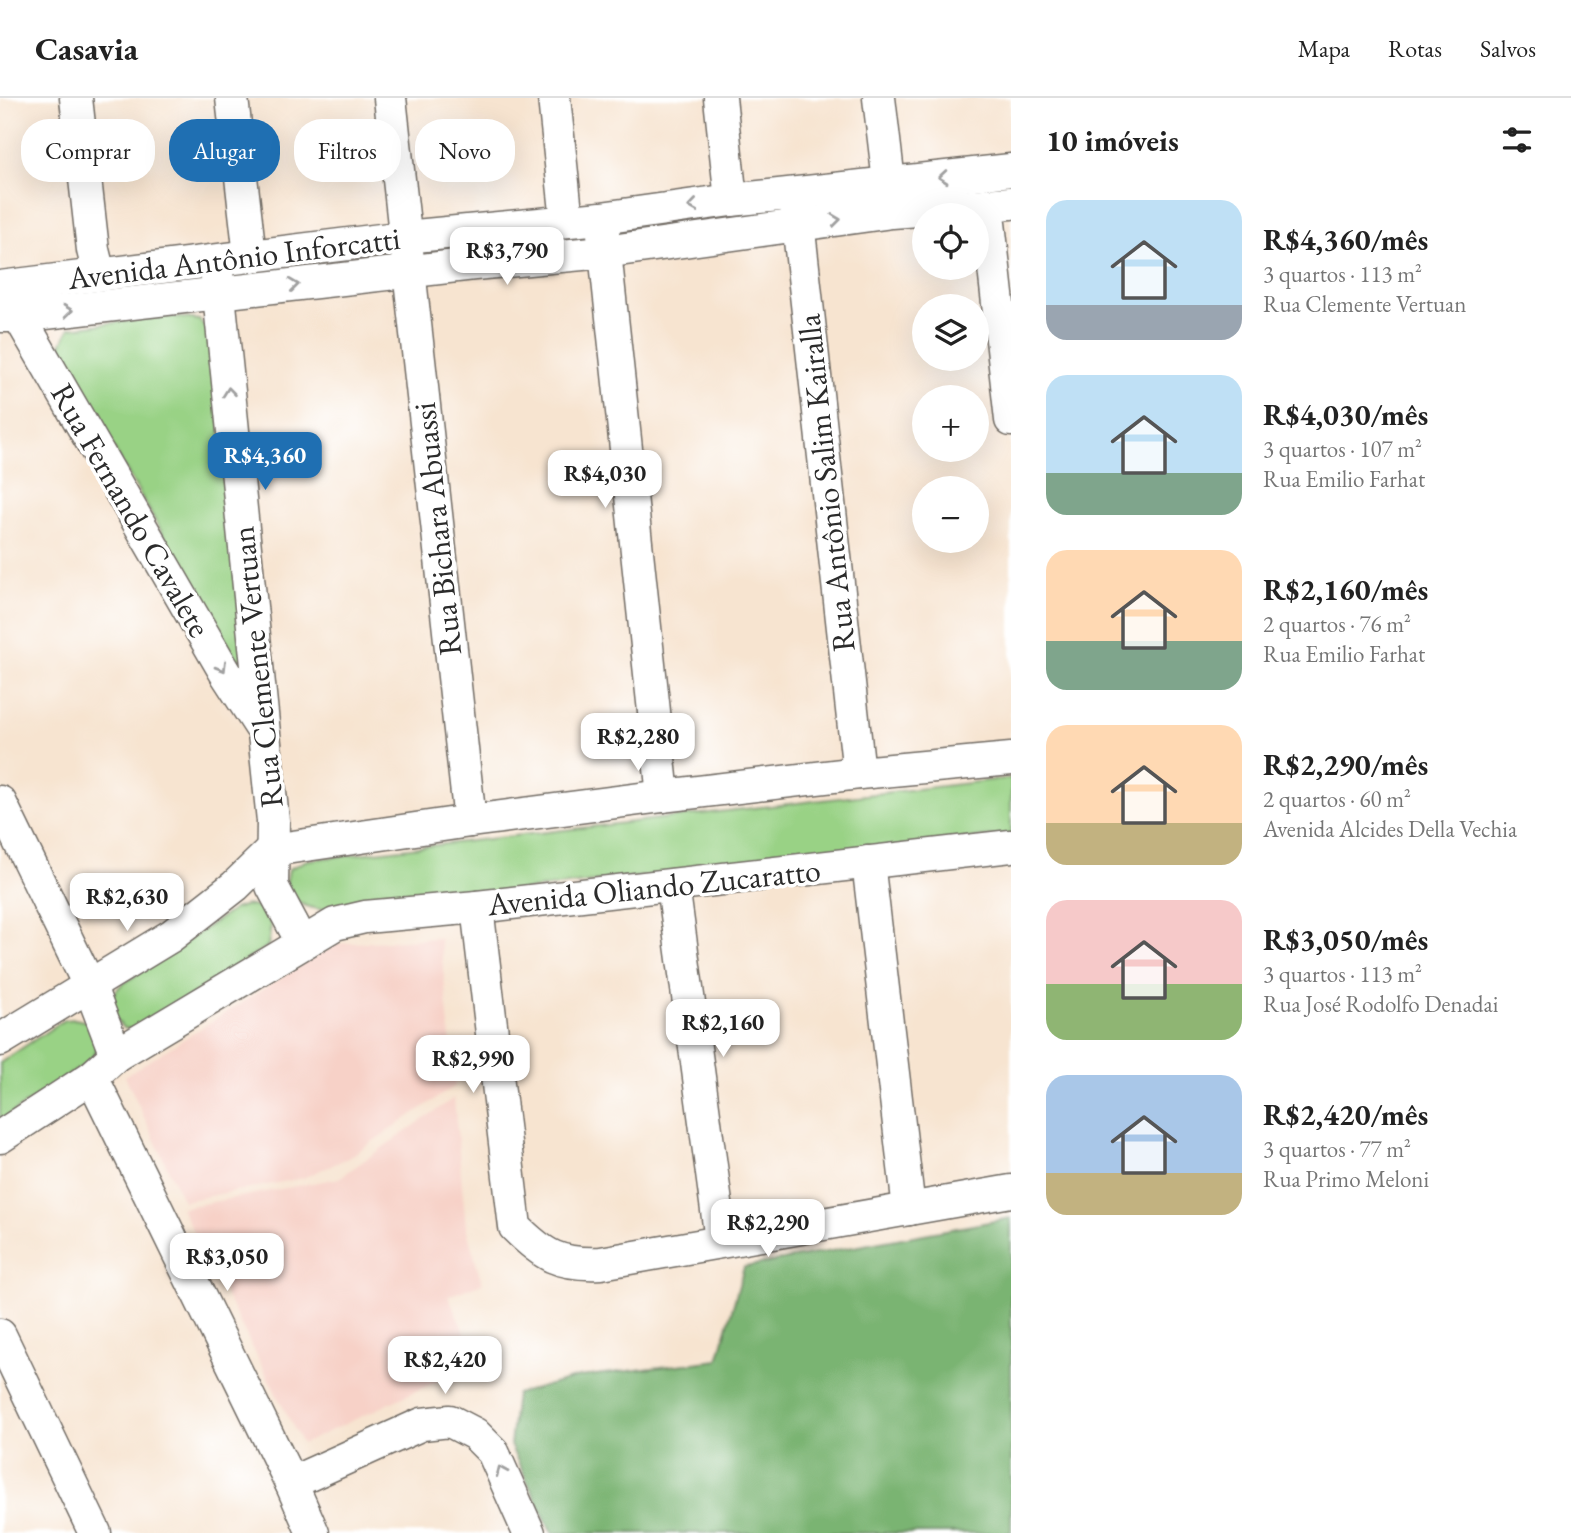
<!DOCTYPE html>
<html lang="pt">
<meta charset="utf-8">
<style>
:root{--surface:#fff;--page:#f6f6f6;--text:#222;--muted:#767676;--line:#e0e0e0;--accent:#1f6fb2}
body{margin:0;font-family:"EB Garamond",serif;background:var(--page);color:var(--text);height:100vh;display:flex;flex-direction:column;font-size:26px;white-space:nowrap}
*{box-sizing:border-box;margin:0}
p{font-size:23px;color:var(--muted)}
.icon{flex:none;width:38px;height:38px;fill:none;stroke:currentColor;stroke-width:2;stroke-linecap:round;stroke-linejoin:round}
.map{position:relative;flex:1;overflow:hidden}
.sheet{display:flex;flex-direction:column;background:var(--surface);width:560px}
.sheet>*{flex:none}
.top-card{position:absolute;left:21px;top:21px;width:665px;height:63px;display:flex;gap:14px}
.controls{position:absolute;left:912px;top:105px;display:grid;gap:14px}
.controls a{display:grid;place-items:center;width:77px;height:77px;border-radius:50%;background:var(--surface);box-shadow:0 7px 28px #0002;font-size:35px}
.price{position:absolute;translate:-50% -60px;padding:0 16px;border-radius:14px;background:#fff;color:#222;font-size:23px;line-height:46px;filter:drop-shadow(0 2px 4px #0008)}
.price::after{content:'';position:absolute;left:50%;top:42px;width:21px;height:16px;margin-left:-10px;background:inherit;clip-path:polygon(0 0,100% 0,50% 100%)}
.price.on{background:var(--accent);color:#fff}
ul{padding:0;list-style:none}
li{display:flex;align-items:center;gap:21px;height:175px;padding:0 35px}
li span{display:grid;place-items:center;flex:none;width:196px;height:140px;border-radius:21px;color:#555}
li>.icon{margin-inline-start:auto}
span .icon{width:84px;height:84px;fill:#fffc;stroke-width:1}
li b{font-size:30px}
h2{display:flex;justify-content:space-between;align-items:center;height:84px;padding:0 35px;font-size:30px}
.pill{padding:0 24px;border-radius:28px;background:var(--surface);box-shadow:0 7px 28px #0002;font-size:24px;line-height:63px}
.pill.on{background:var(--accent);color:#fff}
header{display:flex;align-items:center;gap:42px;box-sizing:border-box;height:98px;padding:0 35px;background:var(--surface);border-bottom:2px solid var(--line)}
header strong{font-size:33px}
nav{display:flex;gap:38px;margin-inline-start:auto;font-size:24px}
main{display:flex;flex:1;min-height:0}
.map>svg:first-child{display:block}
</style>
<header>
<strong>Casavia</strong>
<nav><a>Mapa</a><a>Rotas</a><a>Salvos</a></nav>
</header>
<main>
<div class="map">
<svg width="1011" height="1435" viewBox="0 0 1011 1435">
<rect width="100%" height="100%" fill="#fff"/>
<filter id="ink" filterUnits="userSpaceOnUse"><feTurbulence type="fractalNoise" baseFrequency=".0143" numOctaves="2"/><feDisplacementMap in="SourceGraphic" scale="14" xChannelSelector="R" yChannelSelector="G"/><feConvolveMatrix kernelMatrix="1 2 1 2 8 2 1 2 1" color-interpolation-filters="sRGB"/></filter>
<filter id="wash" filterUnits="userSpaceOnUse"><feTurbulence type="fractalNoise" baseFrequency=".00686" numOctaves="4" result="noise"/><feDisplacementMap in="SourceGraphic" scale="28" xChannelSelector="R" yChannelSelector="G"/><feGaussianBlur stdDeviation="1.57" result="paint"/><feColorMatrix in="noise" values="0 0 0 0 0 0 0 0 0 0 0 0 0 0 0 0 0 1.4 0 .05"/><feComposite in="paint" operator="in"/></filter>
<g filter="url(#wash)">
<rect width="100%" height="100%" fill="#f7e4d0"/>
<g fill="#f7d1c7">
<polygon points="440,840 455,988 348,1060 303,1080 183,1103 125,978 335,846"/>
<polygon points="454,1000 466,1129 482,1185 448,1198 478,1264 302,1346 181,1110 339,1080"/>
</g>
<g fill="#99d285" stroke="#627e58" stroke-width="2">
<polygon points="169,218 199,222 210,236 245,556 241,562 234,560 68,271 59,250 70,230"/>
<path d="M1011,680V736L340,813C315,811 301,812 285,791L289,771L307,762Z"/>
<polygon points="246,807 260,810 271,827 268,848 140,932 123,930 113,917 108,903 120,888 234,811"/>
<path d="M75,921L89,924C97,942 103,947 89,964L0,1023V965L64,922Z"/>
</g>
<polygon fill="#7ab472" stroke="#52704e" stroke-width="2" points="1011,1120 1011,1435 552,1435 510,1347 516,1296 579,1279 718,1262 744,1169"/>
</g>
<g filter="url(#ink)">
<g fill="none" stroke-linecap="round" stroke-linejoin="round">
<g stroke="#726c65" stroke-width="35">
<g id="minor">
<polyline points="76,0 93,152 99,176"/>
<polyline points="232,0 250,158"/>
<polyline points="390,0 470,723"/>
<polyline points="554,0 567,123"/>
<polyline points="720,0 731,102"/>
<polyline points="879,0 889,84"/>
<polyline points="796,106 859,675"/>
<polyline points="987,107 1011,322"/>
<polyline points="603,135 663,698"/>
<polyline points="217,177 273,723 272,788 302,844"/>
<polyline points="0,189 405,139 601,120 731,102 1011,72"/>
<polyline points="17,199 19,218 225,574 260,628"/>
<polyline points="0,218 19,218 474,166 604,154 892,114 1011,105"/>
<polyline points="0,704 90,889 116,957"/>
<polyline points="868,764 909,1111"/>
<polyline points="673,787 721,1142"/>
<path d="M477,809L515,1129C544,1158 559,1167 601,1165L1011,1093"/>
<polyline points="0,942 171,838 235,788 272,752 470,723 663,698 859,675 1011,661"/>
<polyline points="92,979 291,1385 313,1435"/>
<polyline points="0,1039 92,979 116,957 335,826 365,819 477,809 1011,748"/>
<polyline points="0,1237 95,1435"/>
<polyline points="291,1385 422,1326 450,1323 475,1336 493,1354 529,1435"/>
</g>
</g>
<use href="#minor" stroke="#fff" stroke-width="32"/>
</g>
<defs><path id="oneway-chevron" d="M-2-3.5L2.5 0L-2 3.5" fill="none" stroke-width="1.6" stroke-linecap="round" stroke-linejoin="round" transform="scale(1.75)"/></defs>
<g stroke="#a0a0a0">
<use href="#oneway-chevron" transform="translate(943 79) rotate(175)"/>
<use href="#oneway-chevron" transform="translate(693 108) rotate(172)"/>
<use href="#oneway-chevron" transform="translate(836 122) rotate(-7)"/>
<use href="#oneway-chevron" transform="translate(294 187) rotate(-7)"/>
<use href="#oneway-chevron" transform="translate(68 213) rotate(-6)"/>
<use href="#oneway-chevron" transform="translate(229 294) rotate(-96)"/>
<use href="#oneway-chevron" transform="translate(222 569) rotate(59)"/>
<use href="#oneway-chevron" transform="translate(501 1373) rotate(-114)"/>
</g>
</g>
<g text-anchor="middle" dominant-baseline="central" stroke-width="7" stroke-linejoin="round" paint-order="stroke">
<g font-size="32" fill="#2b2b2b" stroke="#fff">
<text transform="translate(234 160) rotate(-7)">Avenida Antônio Inforcatti</text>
<text transform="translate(826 385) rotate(-96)">Rua Antônio Salim Kairalla</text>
<text transform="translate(131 412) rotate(60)">Rua Fernando Cavalete</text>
<text transform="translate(437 431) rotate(-96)">Rua Bichara Abuassi</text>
<text transform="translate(257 569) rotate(-96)">Rua Clemente Vertuan</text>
<text transform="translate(654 789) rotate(-6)">Avenida Oliando Zucaratto</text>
</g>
</g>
</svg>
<div class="controls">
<a><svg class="icon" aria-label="locate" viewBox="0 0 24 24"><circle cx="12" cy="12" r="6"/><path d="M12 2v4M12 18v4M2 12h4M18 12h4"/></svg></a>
<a><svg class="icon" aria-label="layers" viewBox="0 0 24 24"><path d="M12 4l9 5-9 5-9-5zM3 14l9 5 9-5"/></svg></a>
<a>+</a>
<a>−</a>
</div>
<b class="price" style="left:507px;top:189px">R$3,790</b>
<b class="price on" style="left:265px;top:394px">R$4,360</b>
<b class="price" style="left:605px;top:412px">R$4,030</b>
<b class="price" style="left:638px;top:675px">R$2,280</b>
<b class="price" style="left:127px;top:835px">R$2,630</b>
<b class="price" style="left:723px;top:961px">R$2,160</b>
<b class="price" style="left:473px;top:997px">R$2,990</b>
<b class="price" style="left:768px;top:1161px">R$2,290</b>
<b class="price" style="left:227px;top:1195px">R$3,050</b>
<b class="price" style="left:445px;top:1298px">R$2,420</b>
<div class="top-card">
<a class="pill">Comprar</a>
<a class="pill on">Alugar</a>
<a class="pill">Filtros</a>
<a class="pill">Novo</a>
</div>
</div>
<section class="sheet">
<h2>10 imóveis<svg class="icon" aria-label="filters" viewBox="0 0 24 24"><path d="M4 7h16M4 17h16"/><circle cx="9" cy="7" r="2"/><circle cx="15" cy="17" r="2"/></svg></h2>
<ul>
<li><span style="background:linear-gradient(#bfe0f5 75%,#9aa5b1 0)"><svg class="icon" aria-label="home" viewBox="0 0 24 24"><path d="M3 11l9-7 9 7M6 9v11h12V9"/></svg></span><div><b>R$4,360/mês</b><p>3 quartos · 113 m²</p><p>Rua Clemente Vertuan</p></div></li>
<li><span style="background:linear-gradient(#bfe0f5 70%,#7fa58c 0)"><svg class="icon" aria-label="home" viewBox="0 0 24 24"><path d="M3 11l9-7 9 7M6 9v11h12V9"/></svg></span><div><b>R$4,030/mês</b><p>3 quartos · 107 m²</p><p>Rua Emilio Farhat</p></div></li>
<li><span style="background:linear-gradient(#ffd9b3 65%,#7fa58c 0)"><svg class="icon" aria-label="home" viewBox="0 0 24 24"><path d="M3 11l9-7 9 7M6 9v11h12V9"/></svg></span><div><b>R$2,160/mês</b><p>2 quartos · 76 m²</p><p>Rua Emilio Farhat</p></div></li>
<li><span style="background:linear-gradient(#ffd9b3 70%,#c2b280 0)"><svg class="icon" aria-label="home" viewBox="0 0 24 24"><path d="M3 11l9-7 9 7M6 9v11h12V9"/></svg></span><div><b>R$2,290/mês</b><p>2 quartos · 60 m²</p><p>Avenida Alcides Della Vechia</p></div></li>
<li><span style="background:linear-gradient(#f6c9c9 60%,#8fb573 0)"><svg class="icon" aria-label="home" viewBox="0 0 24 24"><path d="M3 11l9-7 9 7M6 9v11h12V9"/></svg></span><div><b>R$3,050/mês</b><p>3 quartos · 113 m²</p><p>Rua José Rodolfo Denadai</p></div></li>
<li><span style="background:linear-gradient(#a9c7e8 70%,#c2b280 0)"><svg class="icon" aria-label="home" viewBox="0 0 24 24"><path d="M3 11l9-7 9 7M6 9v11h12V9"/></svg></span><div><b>R$2,420/mês</b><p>3 quartos · 77 m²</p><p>Rua Primo Meloni</p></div></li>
</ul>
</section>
</main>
